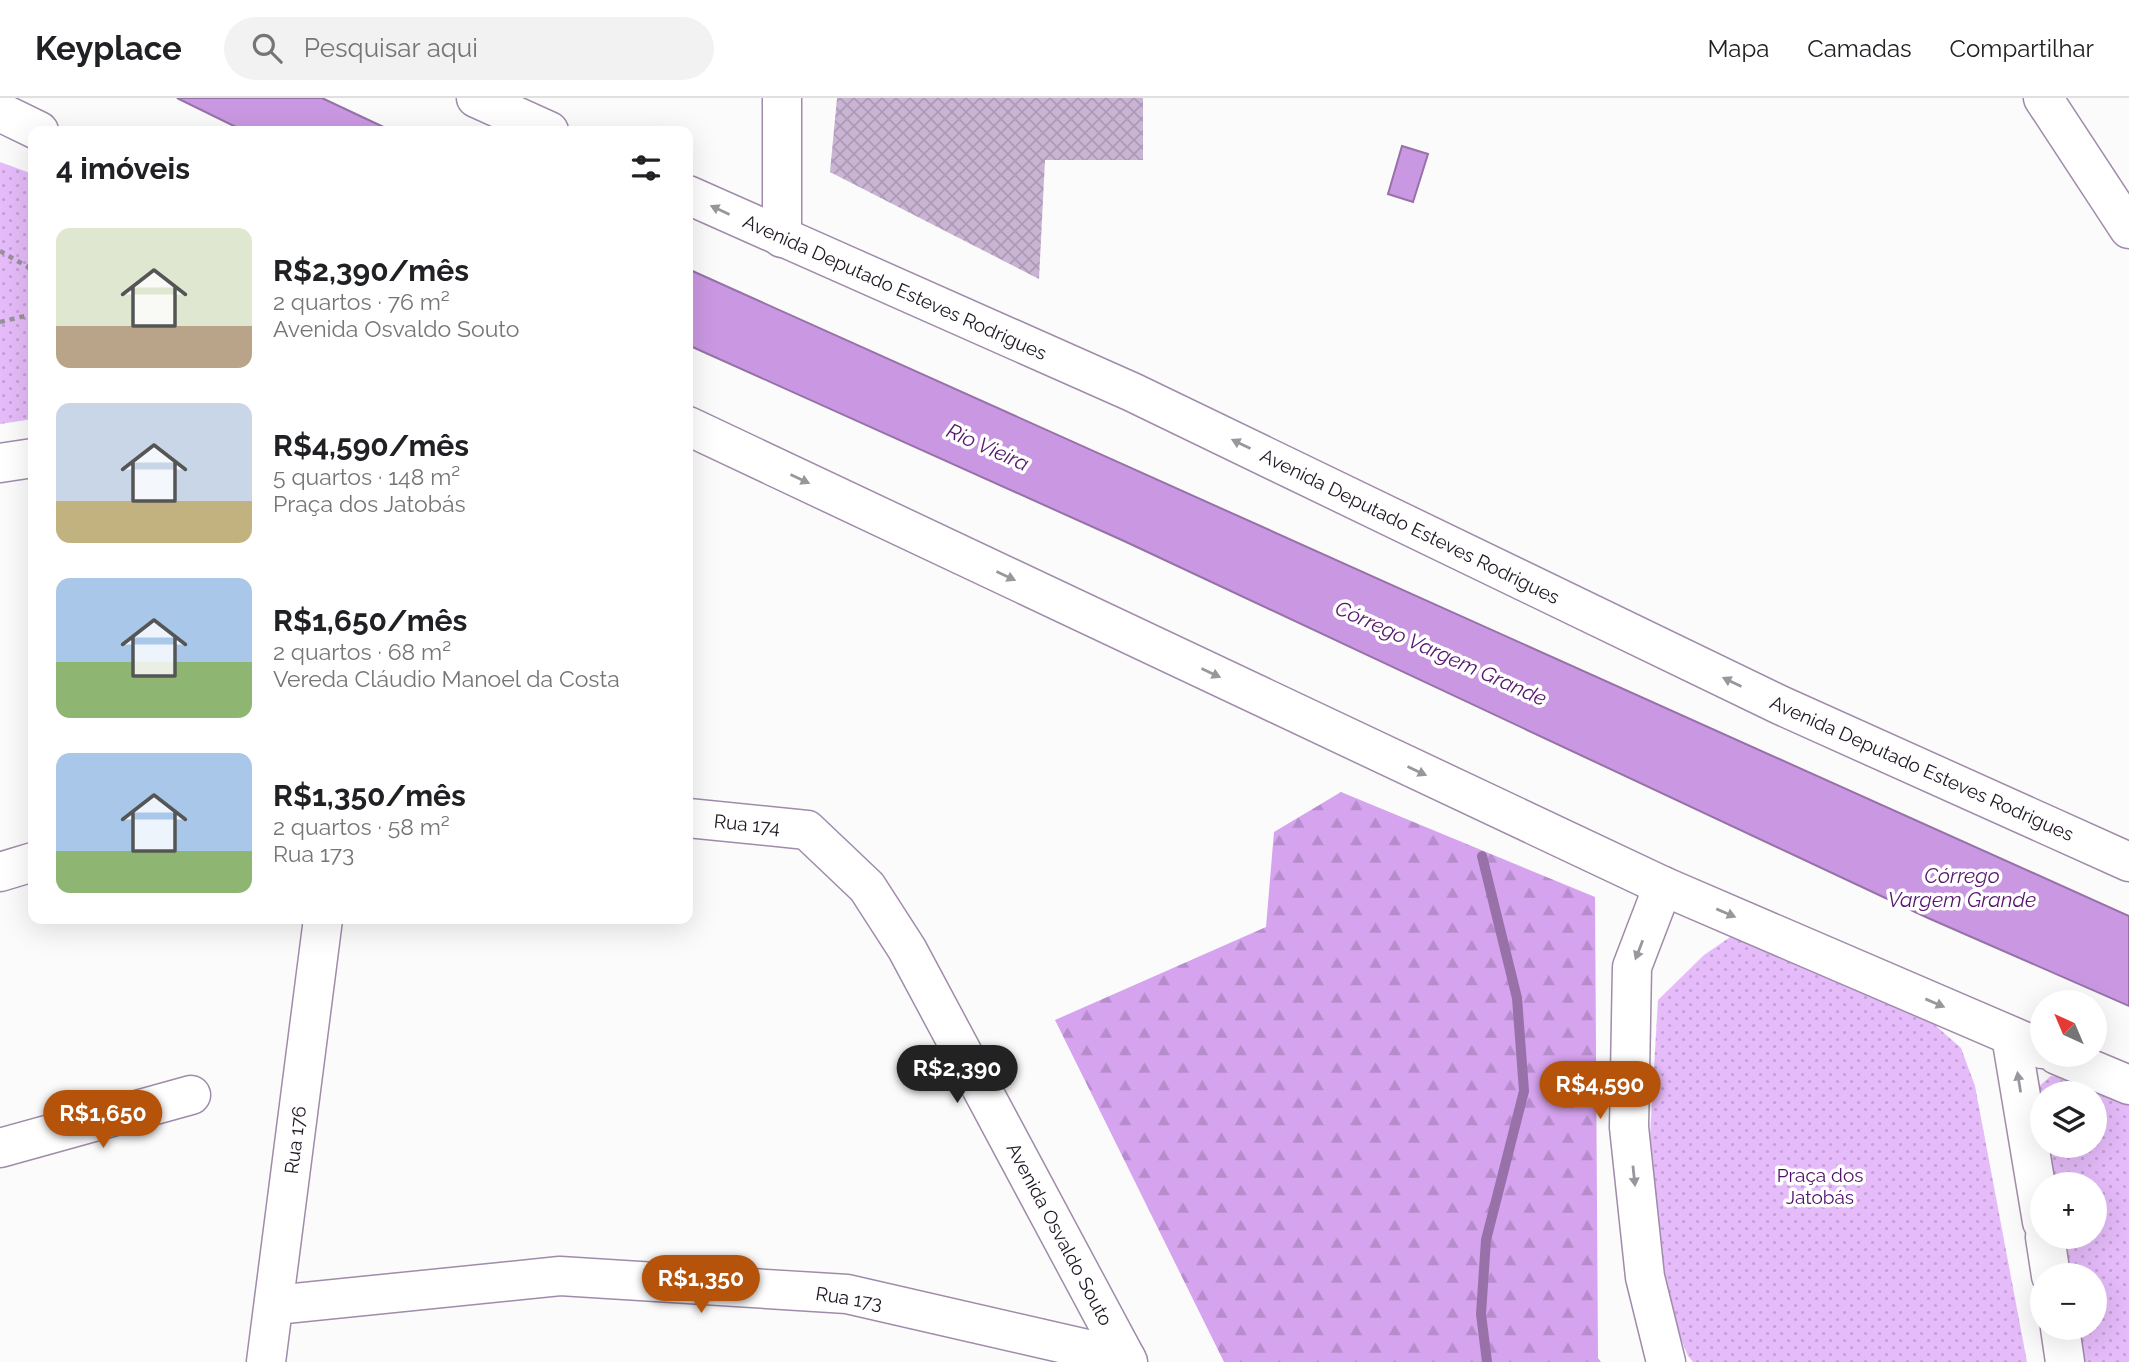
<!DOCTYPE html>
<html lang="pt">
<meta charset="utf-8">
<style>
:root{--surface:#fff;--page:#f2f2f2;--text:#202124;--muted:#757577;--line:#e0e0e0;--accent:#b45309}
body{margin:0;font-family:Raleway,sans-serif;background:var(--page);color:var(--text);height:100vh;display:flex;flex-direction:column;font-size:26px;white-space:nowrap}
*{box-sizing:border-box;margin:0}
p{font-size:23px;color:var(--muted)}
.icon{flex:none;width:38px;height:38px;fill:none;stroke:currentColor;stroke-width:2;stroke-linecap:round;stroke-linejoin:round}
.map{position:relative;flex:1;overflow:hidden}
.side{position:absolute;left:28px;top:28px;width:665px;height:798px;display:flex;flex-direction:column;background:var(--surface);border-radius:14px;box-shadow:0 7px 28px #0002}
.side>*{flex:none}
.needle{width:46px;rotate:316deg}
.controls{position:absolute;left:2030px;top:892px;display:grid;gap:14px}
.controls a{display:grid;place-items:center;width:77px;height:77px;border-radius:50%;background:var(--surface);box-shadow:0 7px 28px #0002;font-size:35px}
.price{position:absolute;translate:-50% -60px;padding:0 16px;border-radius:24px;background:var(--accent);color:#fff;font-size:23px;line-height:46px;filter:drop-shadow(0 2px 4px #0008)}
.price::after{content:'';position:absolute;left:50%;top:42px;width:21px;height:16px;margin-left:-10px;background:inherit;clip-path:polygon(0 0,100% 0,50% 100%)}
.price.selected{background:#222;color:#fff}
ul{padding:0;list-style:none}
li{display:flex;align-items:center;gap:21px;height:175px;padding:0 28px}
li span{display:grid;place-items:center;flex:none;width:196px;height:140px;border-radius:14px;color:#555}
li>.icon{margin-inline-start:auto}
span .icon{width:84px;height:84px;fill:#fffc;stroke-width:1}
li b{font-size:30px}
h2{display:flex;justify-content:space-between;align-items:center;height:84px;padding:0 28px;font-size:30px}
header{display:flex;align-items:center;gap:42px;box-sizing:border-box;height:98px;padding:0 35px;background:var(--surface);border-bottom:2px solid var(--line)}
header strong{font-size:33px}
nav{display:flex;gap:38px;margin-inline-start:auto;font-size:24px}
.search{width:490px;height:63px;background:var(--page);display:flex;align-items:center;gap:18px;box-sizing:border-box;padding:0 24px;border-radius:38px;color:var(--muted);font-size:26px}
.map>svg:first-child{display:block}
</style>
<header>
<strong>Keyplace</strong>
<div class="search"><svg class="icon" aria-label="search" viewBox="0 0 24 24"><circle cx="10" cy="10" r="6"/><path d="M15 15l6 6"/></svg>Pesquisar aqui</div>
<nav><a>Mapa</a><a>Camadas</a><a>Compartilhar</a></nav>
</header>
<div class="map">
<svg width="2129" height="1264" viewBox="0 0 2129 1264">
<defs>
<pattern id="forest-firs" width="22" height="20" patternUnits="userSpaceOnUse" patternTransform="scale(1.75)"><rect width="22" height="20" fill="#d6a3ee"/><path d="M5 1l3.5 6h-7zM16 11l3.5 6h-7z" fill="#b78ccc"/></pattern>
<pattern id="park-dots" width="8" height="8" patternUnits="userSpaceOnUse" patternTransform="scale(1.75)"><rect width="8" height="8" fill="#e5bbf9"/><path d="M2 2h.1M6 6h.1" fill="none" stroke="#c4a0d5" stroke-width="1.8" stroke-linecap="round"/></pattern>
<pattern id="building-cross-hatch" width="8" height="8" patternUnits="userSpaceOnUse" patternTransform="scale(1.75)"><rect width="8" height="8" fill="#c9b4d4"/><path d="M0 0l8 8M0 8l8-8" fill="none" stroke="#ac9ab6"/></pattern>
</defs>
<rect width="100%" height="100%" fill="#fbfbfb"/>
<polygon fill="url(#forest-firs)" points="1341,694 1595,799 1598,1260 1601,1264 1224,1264 1055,922 1266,829 1274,734"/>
<g fill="url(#park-dots)">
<polygon points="0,64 33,76 33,321 0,326"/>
<polygon points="1739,833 1918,912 1961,950 1975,988 2027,1264 1693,1264 1688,1258 1654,1176 1648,1072 1658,902 1704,857"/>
<polygon points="2051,978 2077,981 2129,1006 2129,1264 2082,1264 2076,1230 2095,1230 2095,1178 2066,1178 2059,1139 2095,1139 2095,1087 2050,1087 2043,1048 2095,1048 2095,996 2042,996 2042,1043 2037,990"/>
</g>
<g fill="#ca98e2" stroke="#9771a8" stroke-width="2">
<polygon points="177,0 322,0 392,33 244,33"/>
<polygon points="1402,48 1428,56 1413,104 1388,96"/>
<polygon points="688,171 2129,818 2129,908 1928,820 1124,443 688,247"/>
</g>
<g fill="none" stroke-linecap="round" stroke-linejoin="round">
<polyline stroke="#9771a8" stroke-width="10" points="1482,758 1517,900 1524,993 1486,1142 1481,1216 1487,1264"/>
</g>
<polygon fill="url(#building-cross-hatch)" points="837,0 1143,0 1143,62 1045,62 1039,181 830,74"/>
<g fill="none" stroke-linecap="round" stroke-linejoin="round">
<g stroke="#a08baa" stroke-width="41">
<g id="street">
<polyline points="2043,0 2129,131"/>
<polyline points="782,140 782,0"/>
<polyline points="0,365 33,360"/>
<polyline points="688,720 807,732 867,789 907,851 1128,1264"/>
<polyline points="0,774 33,764"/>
<polyline points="1663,788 1632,869 1629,1029 1645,1179 1666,1264"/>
<polyline points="2011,938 2042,1124"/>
<polyline points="0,1050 191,997"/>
<polyline points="2045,1139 2051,1178"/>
<polyline points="275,1207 560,1178 847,1196 1126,1260"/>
<polyline points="2060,1230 2065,1264"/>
<polyline points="266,1264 323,821"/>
</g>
</g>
<g stroke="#a08baa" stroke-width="41">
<g id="primary">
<polyline points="476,0 549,33"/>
<polyline points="0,14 39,33"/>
<polyline points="688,97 1132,294 1780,607 2129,764"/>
<polyline points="688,328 1663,788 2042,951"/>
<polyline points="2057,957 2129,987"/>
</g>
</g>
<g stroke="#979398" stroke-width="4.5" stroke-dasharray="5 5" stroke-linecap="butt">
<polyline points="0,153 28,169 33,177"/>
<polyline points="0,224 33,216"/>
</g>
<use href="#street" stroke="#fff" stroke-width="38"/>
<use href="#primary" stroke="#fff" stroke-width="38"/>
</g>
<defs><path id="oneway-solid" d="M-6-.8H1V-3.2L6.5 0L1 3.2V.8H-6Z" transform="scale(1.75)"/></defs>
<g fill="#9a979c">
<use href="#oneway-solid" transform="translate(720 112) rotate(-155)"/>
<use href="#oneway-solid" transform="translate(1241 346) rotate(-154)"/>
<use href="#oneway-solid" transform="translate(800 381) rotate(25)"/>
<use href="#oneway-solid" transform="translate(1006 478) rotate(25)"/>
<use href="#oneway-solid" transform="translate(1211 575) rotate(25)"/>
<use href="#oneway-solid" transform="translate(1732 584) rotate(-154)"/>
<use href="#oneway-solid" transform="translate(1417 673) rotate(25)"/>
<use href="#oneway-solid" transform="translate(1726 815) rotate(23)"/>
<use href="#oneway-solid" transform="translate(1639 852) rotate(111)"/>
<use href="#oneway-solid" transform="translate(1935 905) rotate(23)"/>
<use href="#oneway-solid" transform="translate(2019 984) rotate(-99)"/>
<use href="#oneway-solid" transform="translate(1634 1078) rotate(84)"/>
</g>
<g text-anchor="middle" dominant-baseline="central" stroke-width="7" stroke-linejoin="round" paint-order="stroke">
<g font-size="19" fill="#1f1722" stroke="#fff">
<text transform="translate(895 189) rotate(24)">Avenida Deputado Esteves Rodrigues</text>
<text transform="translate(1410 428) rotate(26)">Avenida Deputado Esteves Rodrigues</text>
<text transform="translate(1922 670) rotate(24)">Avenida Deputado Esteves Rodrigues</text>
<text transform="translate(747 726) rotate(6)">Rua 174</text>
<text transform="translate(295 1042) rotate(-83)">Rua 176</text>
<text transform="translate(1060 1136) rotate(62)">Avenida Osvaldo Souto</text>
<text transform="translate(849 1200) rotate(9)">Rua 173</text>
</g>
<g font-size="19" fill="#500f68" stroke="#fff">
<text x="1820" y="1077">Praça dos<tspan x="1820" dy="22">Jatobás</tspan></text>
</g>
<g font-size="21" font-style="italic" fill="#57176f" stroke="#fff">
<text transform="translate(988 349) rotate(24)">Rio Vieira</text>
<text transform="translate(1441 555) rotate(24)">Córrego Vargem Grande</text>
<text x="1962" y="777">Córrego<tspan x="1962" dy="24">Vargem Grande</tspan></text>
</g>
</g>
</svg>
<div class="controls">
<a><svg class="needle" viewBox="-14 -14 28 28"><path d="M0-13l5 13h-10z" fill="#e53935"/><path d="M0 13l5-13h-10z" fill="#757577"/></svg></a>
<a><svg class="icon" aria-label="layers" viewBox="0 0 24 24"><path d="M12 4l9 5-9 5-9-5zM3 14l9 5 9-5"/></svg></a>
<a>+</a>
<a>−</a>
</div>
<b class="price selected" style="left:957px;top:1007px">R$2,390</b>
<b class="price" style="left:1600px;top:1023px">R$4,590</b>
<b class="price" style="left:103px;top:1052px">R$1,650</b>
<b class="price" style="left:701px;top:1217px">R$1,350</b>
<section class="side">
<h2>4 imóveis<svg class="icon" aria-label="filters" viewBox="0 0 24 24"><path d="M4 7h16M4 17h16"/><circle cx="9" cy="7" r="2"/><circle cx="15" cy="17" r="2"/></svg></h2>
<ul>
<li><span style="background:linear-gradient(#dfe7d0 70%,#b9a48a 0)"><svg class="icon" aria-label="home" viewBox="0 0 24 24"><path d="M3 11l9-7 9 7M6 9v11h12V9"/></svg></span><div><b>R$2,390/mês</b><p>2 quartos · 76 m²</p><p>Avenida Osvaldo Souto</p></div></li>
<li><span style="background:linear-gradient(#c9d6e8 70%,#c2b280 0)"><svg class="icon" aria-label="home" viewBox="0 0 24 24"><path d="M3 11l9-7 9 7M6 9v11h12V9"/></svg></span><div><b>R$4,590/mês</b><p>5 quartos · 148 m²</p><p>Praça dos Jatobás</p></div></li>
<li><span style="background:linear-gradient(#a9c7e8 60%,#8fb573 0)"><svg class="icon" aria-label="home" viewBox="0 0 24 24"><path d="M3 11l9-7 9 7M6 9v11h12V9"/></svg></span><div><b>R$1,650/mês</b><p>2 quartos · 68 m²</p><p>Vereda Cláudio Manoel da Costa</p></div></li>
<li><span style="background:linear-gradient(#a9c7e8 70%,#8fb573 0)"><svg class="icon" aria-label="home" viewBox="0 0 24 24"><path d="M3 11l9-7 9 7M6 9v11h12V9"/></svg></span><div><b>R$1,350/mês</b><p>2 quartos · 58 m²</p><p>Rua 173</p></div></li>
</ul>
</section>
</div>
